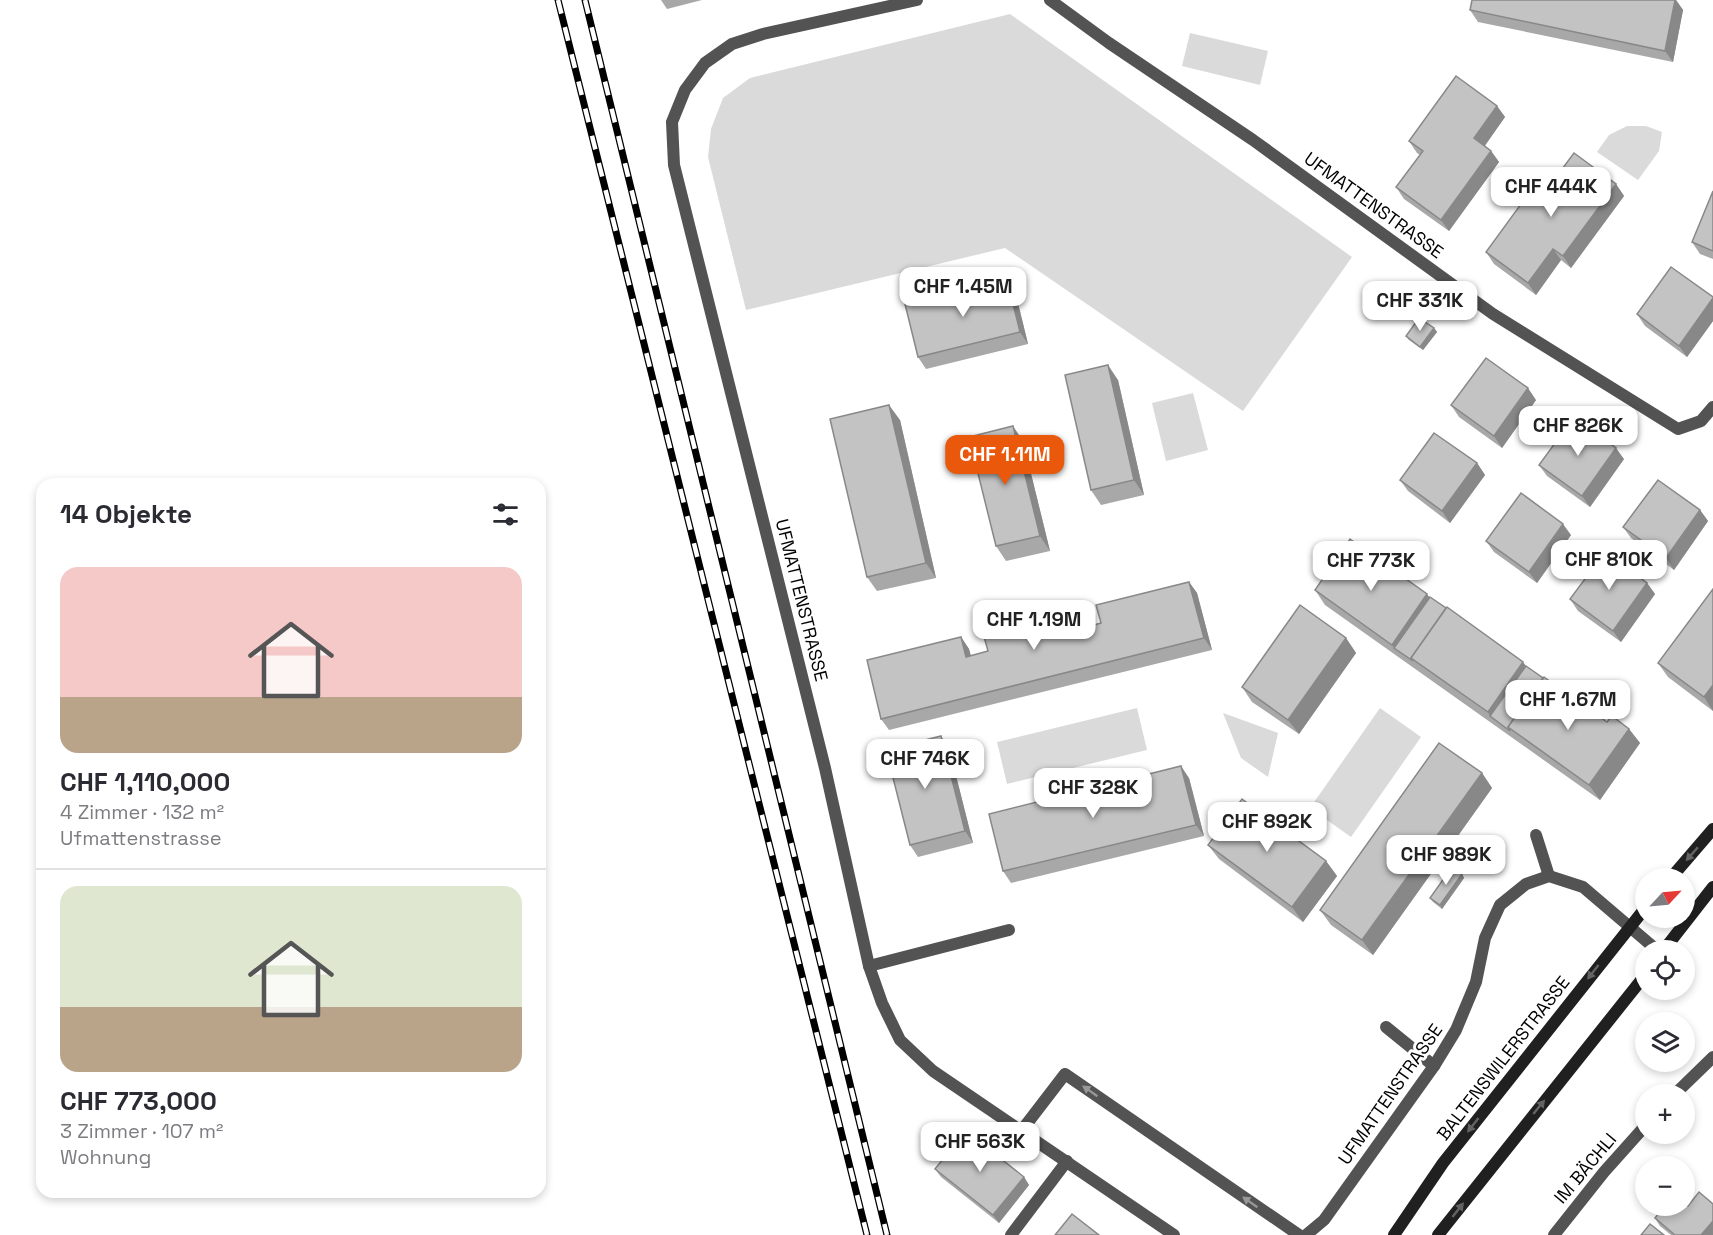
<!DOCTYPE html>
<html lang="de">
<meta charset="utf-8">
<style>
:root{--surface:#fff;--page:#f2f2f3;--text:#2b2b33;--muted:#7c7c81;--line:#e1e1e2;--accent:#ea580c}
body{margin:0;font-family:"Space Grotesk",sans-serif;background:var(--page);color:var(--text);height:100vh;display:flex;flex-direction:column;font-size:22px;white-space:nowrap}
*{box-sizing:border-box;margin:0}
p{font-size:20px;color:var(--muted)}
.icon{flex:none;width:33px;height:33px;fill:none;stroke:currentColor;stroke-width:2;stroke-linecap:round;stroke-linejoin:round}
.map{position:relative;flex:1;overflow:hidden}
.sheet{position:absolute;left:36px;top:478px;width:510px;height:720px;display:flex;flex-direction:column;background:var(--surface);border-radius:18px;box-shadow:0 3px 9px #0003}
.sheet>*{flex:none}
.needle{width:39px;rotate:64deg}
.tools{position:absolute;left:1635px;top:868px;display:grid;gap:12px}
.tools a{display:grid;place-items:center;width:60px;height:60px;border-radius:50%;background:var(--surface);box-shadow:0 3px 9px #0003;font-size:30px}
.price{position:absolute;translate:-50% -51px;padding:0 14px;border-radius:12px;background:#fff;color:#222;font-size:20px;line-height:39px;filter:drop-shadow(0 2px 3px #0008)}
.price::after{content:'';position:absolute;left:50%;top:36px;width:18px;height:14px;margin-left:-9px;background:inherit;clip-path:polygon(0 0,100% 0,50% 100%)}
.price.current{background:var(--accent);color:#fff}
ul{padding:0;list-style:none}
li{display:grid;align-content:center;gap:12px;height:318px;padding:0 24px}
li+li{border-top:2px solid var(--line)}
li span{display:grid;place-items:center;height:186px;border-radius:18px;color:#555}
li>.icon{margin-inline-start:auto}
span .icon{width:108px;height:108px;fill:#fffc;stroke-width:1}
li b{font-size:26px}
h2{display:flex;justify-content:space-between;align-items:center;height:72px;padding:0 24px;font-size:26px}
.map>svg:first-child{display:block}
</style>
<div class="map">
<svg width="1713" height="1235" viewBox="0 0 1713 1235">
<rect width="100%" height="100%" fill="#fff"/>
<g fill="#dadada">
<polygon points="1010,14 1352,257 1243,411 1005,248 746,310 708,157 711,129 723,98 750,78"/>
<polygon points="1190,33 1268,51 1260,85 1182,66"/>
<polygon points="1627,126 1646,126 1662,132 1659,151 1638,180 1597,152 1609,135"/>
<polygon points="1193,393 1208,450 1166,461 1152,403"/>
<polygon points="1137,708 1147,750 1007,784 997,742"/>
<polygon points="1380,708 1421,737 1351,837 1310,808"/>
<polygon points="1223,713 1278,733 1268,777 1241,758"/>
</g>
<g fill="none" stroke-linecap="round" stroke-linejoin="round">
<g stroke="#535353" stroke-width="12">
<polyline points="1536,835 1549,876"/>
<polyline points="869,966 1009,930"/>
<polyline points="1386,1027 1434,1066"/>
<polyline points="1022,1130 1065,1074 1299,1235"/>
<polyline points="1011,1235 1067,1161"/>
</g>
<g stroke="#535353" stroke-width="12">
<polyline points="917,0 763,34 732,44 705,63 685,90 672,122 674,165 825,768 869,966 882,1003 900,1040 933,1071 1174,1235"/>
<polyline points="1050,0 1109,43 1253,140 1493,314 1678,429 1701,421 1713,407"/>
<polyline points="1674,1095 1713,1057"/>
<polyline points="1306,1235 1324,1220 1434,1066 1456,1030 1476,982 1485,938 1500,905 1526,884 1549,876 1583,887 1658,951"/>
<polyline points="1554,1235 1604,1172 1646,1125"/>
</g>
<g stroke="#202020" stroke-width="12">
<polyline points="1670,879 1713,829"/>
<polyline points="1663,951 1713,887"/>
<polyline points="1394,1235 1443,1163 1646,907"/>
<polyline points="1438,1235 1646,974"/>
</g>
<g stroke="#000" stroke-width="7">
<g id="rail">
<polyline points="558,0 867,1235"/>
<polyline points="585,0 887,1235"/>
</g>
</g>
<use href="#rail" stroke="#fff" stroke-width="4.5" stroke-dasharray="14" stroke-linecap="butt"/>
</g>
<g fill="#a8a8a8">
<polygon points="661,0 702,0 667,9"/>
<polygon points="1472,0 1676,0 1683,10 1673,62 1478,22 1470,10"/>
<polygon points="1497,106 1505,117 1484,146 1491,151 1499,162 1449,231 1404,199 1396,187 1420,155 1417,153 1409,141"/>
<polygon points="1616,184 1624,196 1571,268 1561,260 1536,295 1494,264 1486,252 1545,192"/>
<polygon points="1713,191 1713,259 1700,254 1692,242"/>
<polygon points="1015,291 1028,344 926,369 918,357"/>
<polygon points="1713,297 1713,321 1687,357 1645,326 1637,314"/>
<polygon points="1434,328 1437,332 1423,350 1409,340 1406,336"/>
<polygon points="1118,380 1144,495 1101,505 1091,490"/>
<polygon points="1536,400 1502,448 1459,417 1451,405"/>
<polygon points="900,420 936,578 877,591 867,577"/>
<polygon points="1023,441 1050,551 1006,561 996,546"/>
<polygon points="1624,459 1590,507 1547,476 1539,465"/>
<polygon points="1477,463 1485,475 1450,523 1408,491 1400,480"/>
<polygon points="1700,510 1708,521 1674,570 1631,538 1623,527"/>
<polygon points="1571,535 1537,583 1494,552 1486,541"/>
<polygon points="1189,582 1197,593 1212,650 889,730 881,719 961,637 969,649 971,656 988,651 1083,622 1085,628 1101,623"/>
<polygon points="1647,583 1655,594 1621,642 1578,611 1570,599"/>
<polygon points="1713,589 1713,711 1668,677 1658,663"/>
<polygon points="1315,590 1430,597 1543,678 1607,722 1629,729 1640,743 1600,800 1325,605"/>
<polygon points="1346,638 1356,653 1299,734 1252,702 1242,687"/>
<polygon points="949,748 973,843 918,857 910,845"/>
<polygon points="1482,773 1492,788 1373,955 1331,925 1320,910"/>
<polygon points="1189,778 1204,836 1011,883 1003,871"/>
<polygon points="1208,845 1326,861 1337,876 1303,922 1219,859"/>
<polygon points="1462,874 1464,878 1442,909 1433,902 1430,898"/>
<polygon points="935,1169 1024,1177 1029,1185 999,1223 941,1177"/>
<polygon points="1655,1218 1713,1235 1671,1235 1660,1226"/>
</g>
<g fill="#888">
<polygon points="1675,0 1676,0 1683,10 1673,62 1665,51"/>
<polygon points="1497,106 1505,117 1482,150 1474,138"/>
<polygon points="1491,151 1499,162 1449,231 1441,220"/>
<polygon points="1616,184 1624,196 1571,268 1563,256"/>
<polygon points="1553,249 1561,260 1536,295 1528,283"/>
<polygon points="1007,279 1015,291 1028,344 1020,332"/>
<polygon points="1713,298 1713,321 1687,357 1679,346"/>
<polygon points="1434,328 1437,332 1423,350 1420,347"/>
<polygon points="1108,365 1118,380 1144,495 1134,480"/>
<polygon points="1528,388 1536,400 1502,448 1494,436"/>
<polygon points="889,405 900,420 936,578 926,563"/>
<polygon points="1013,426 1023,441 1050,551 1040,536"/>
<polygon points="1616,448 1624,459 1590,507 1582,496"/>
<polygon points="1477,463 1485,475 1450,523 1442,511"/>
<polygon points="1700,510 1708,521 1674,570 1666,558"/>
<polygon points="1563,524 1571,535 1537,583 1529,572"/>
<polygon points="1189,582 1197,593 1212,650 1204,638"/>
<polygon points="1647,583 1655,594 1621,642 1613,631"/>
<polygon points="1427,594 1438,609 1394,648 1392,645"/>
<polygon points="1075,610 1083,622 1088,640 1080,629"/>
<polygon points="961,637 969,649 974,668 966,657"/>
<polygon points="1346,638 1356,653 1299,734 1288,720"/>
<polygon points="1523,662 1534,677 1490,716 1488,712"/>
<polygon points="1713,685 1713,711 1704,697"/>
<polygon points="1629,729 1640,743 1600,800 1589,785"/>
<polygon points="941,736 949,748 973,843 965,831"/>
<polygon points="1181,766 1189,778 1204,836 1196,825"/>
<polygon points="1482,773 1492,788 1373,955 1362,940"/>
<polygon points="1326,861 1337,876 1303,922 1292,907"/>
<polygon points="1462,874 1464,878 1442,909 1440,905"/>
<polygon points="1024,1177 1029,1185 999,1223 993,1215"/>
<polygon points="1713,1221 1713,1235 1701,1235"/>
</g>
<g fill="#c3c3c3" stroke="#888" stroke-width="1.5">
<polygon points="1472,0 1675,0 1665,51 1470,10"/>
<polygon points="1456,76 1497,106 1474,138 1491,151 1441,220 1396,187 1423,151 1409,141"/>
<polygon points="1574,153 1616,184 1563,256 1553,249 1528,283 1486,252 1535,185 1545,192"/>
<polygon points="1713,191 1713,251 1692,242"/>
<polygon points="1671,267 1713,297 1713,298 1679,346 1637,314"/>
<polygon points="1007,279 1020,332 918,357 905,304"/>
<polygon points="1419,318 1434,328 1420,347 1406,336"/>
<polygon points="1486,358 1528,388 1494,436 1451,405"/>
<polygon points="1108,365 1134,480 1091,490 1065,375"/>
<polygon points="889,405 926,563 867,577 830,419"/>
<polygon points="1574,417 1616,448 1582,496 1539,465"/>
<polygon points="1013,426 1040,536 996,546 969,437"/>
<polygon points="1434,433 1477,463 1442,511 1400,480"/>
<polygon points="1658,480 1700,510 1666,558 1623,527"/>
<polygon points="1521,493 1563,524 1529,572 1486,541"/>
<polygon points="1350,539 1427,594 1392,645 1315,590"/>
<polygon points="1605,552 1647,583 1613,631 1570,599"/>
<polygon points="1189,582 1204,638 881,719 867,660 961,637 966,657 988,651 983,633 1075,610 1080,629 1101,623 1096,605"/>
<polygon points="1713,589 1713,685 1704,697 1658,663"/>
<polygon points="1430,597 1446,608 1411,658 1413,661 1394,648"/>
<polygon points="1300,605 1346,638 1288,720 1242,687"/>
<polygon points="1447,607 1523,662 1488,712 1411,658"/>
<polygon points="1526,666 1543,678 1508,727 1510,731 1490,716"/>
<polygon points="1544,677 1607,722 1612,716 1629,729 1589,785 1508,727"/>
<polygon points="941,736 965,831 910,845 886,750"/>
<polygon points="1439,743 1482,773 1362,940 1320,910"/>
<polygon points="1181,766 1196,825 1003,871 989,814"/>
<polygon points="1242,799 1326,861 1292,907 1208,845"/>
<polygon points="1452,867 1462,874 1440,905 1430,898"/>
<polygon points="966,1131 1024,1177 993,1215 935,1169"/>
<polygon points="1699,1192 1713,1204 1713,1221 1701,1235 1675,1235 1655,1218 1665,1206 1684,1206 1684,1203 1688,1206"/>
<polygon points="1072,1214 1099,1235 1055,1235"/>
<polygon points="1650,1224 1664,1235 1641,1235"/>
</g>
<defs><path id="oneway-solid" d="M-6-.8H1V-3.2L6.5 0L1 3.2V.8H-6Z" transform="scale(1.5)"/></defs>
<g fill="#636363">
<use href="#oneway-solid" transform="translate(1692 854) rotate(131)"/>
<use href="#oneway-solid" transform="translate(1593 972) rotate(128)"/>
<use href="#oneway-solid" transform="translate(1539 1107) rotate(-51)"/>
<use href="#oneway-solid" transform="translate(1473 1125) rotate(128)"/>
<use href="#oneway-solid" transform="translate(1458 1210) rotate(-52)"/>
</g>
<g fill="#989898">
<use href="#oneway-solid" transform="translate(1090 1091) rotate(-145)"/>
<use href="#oneway-solid" transform="translate(1250 1202) rotate(-145)"/>
</g>
<g text-anchor="middle" dominant-baseline="central" stroke-width="6" stroke-linejoin="round" paint-order="stroke">
<g font-size="18" fill="#000" stroke="#fff">
<text transform="translate(1374 205) rotate(36)">UFMATTENSTRASSE</text>
<text transform="translate(802 600) rotate(76)">UFMATTENSTRASSE</text>
<text transform="translate(1503 1058) rotate(-52)">BALTENSWILERSTRASSE</text>
<text transform="translate(1390 1094) rotate(-55)">UFMATTENSTRASSE</text>
<text transform="translate(1585 1168) rotate(-50)">IM BÄCHLI</text>
</g>
</g>
</svg>
<div class="tools">
<a><svg class="needle" viewBox="-14 -14 28 28"><path d="M0-13l5 13h-10z" fill="#e53935"/><path d="M0 13l5-13h-10z" fill="#7c7c81"/></svg></a>
<a><svg class="icon" aria-label="locate" viewBox="0 0 24 24"><circle cx="12" cy="12" r="6"/><path d="M12 2v4M12 18v4M2 12h4M18 12h4"/></svg></a>
<a><svg class="icon" aria-label="layers" viewBox="0 0 24 24"><path d="M12 4l9 5-9 5-9-5zM3 14l9 5 9-5"/></svg></a>
<a>+</a>
<a>−</a>
</div>
<b class="price" style="left:1551px;top:218px">CHF 444K</b>
<b class="price" style="left:963px;top:318px">CHF 1.45M</b>
<b class="price" style="left:1420px;top:332px">CHF 331K</b>
<b class="price" style="left:1578px;top:457px">CHF 826K</b>
<b class="price current" style="left:1005px;top:486px">CHF 1.11M</b>
<b class="price" style="left:1609px;top:591px">CHF 810K</b>
<b class="price" style="left:1371px;top:592px">CHF 773K</b>
<b class="price" style="left:1034px;top:651px">CHF 1.19M</b>
<b class="price" style="left:1568px;top:731px">CHF 1.67M</b>
<b class="price" style="left:925px;top:790px">CHF 746K</b>
<b class="price" style="left:1093px;top:819px">CHF 328K</b>
<b class="price" style="left:1267px;top:853px">CHF 892K</b>
<b class="price" style="left:1446px;top:886px">CHF 989K</b>
<b class="price" style="left:980px;top:1173px">CHF 563K</b>
<section class="sheet">
<h2>14 Objekte<svg class="icon" aria-label="filters" viewBox="0 0 24 24"><path d="M4 7h16M4 17h16"/><circle cx="9" cy="7" r="2"/><circle cx="15" cy="17" r="2"/></svg></h2>
<ul>
<li><span style="background:linear-gradient(#f6c9c9 70%,#b9a48a 0)"><svg class="icon" aria-label="home" viewBox="0 0 24 24"><path d="M3 11l9-7 9 7M6 9v11h12V9"/></svg></span><div><b>CHF 1,110,000</b><p>4 Zimmer · 132 m²</p><p>Ufmattenstrasse</p></div></li>
<li><span style="background:linear-gradient(#dfe7d0 65%,#b9a48a 0)"><svg class="icon" aria-label="home" viewBox="0 0 24 24"><path d="M3 11l9-7 9 7M6 9v11h12V9"/></svg></span><div><b>CHF 773,000</b><p>3 Zimmer · 107 m²</p><p>Wohnung</p></div></li>
</ul>
</section>
</div>
